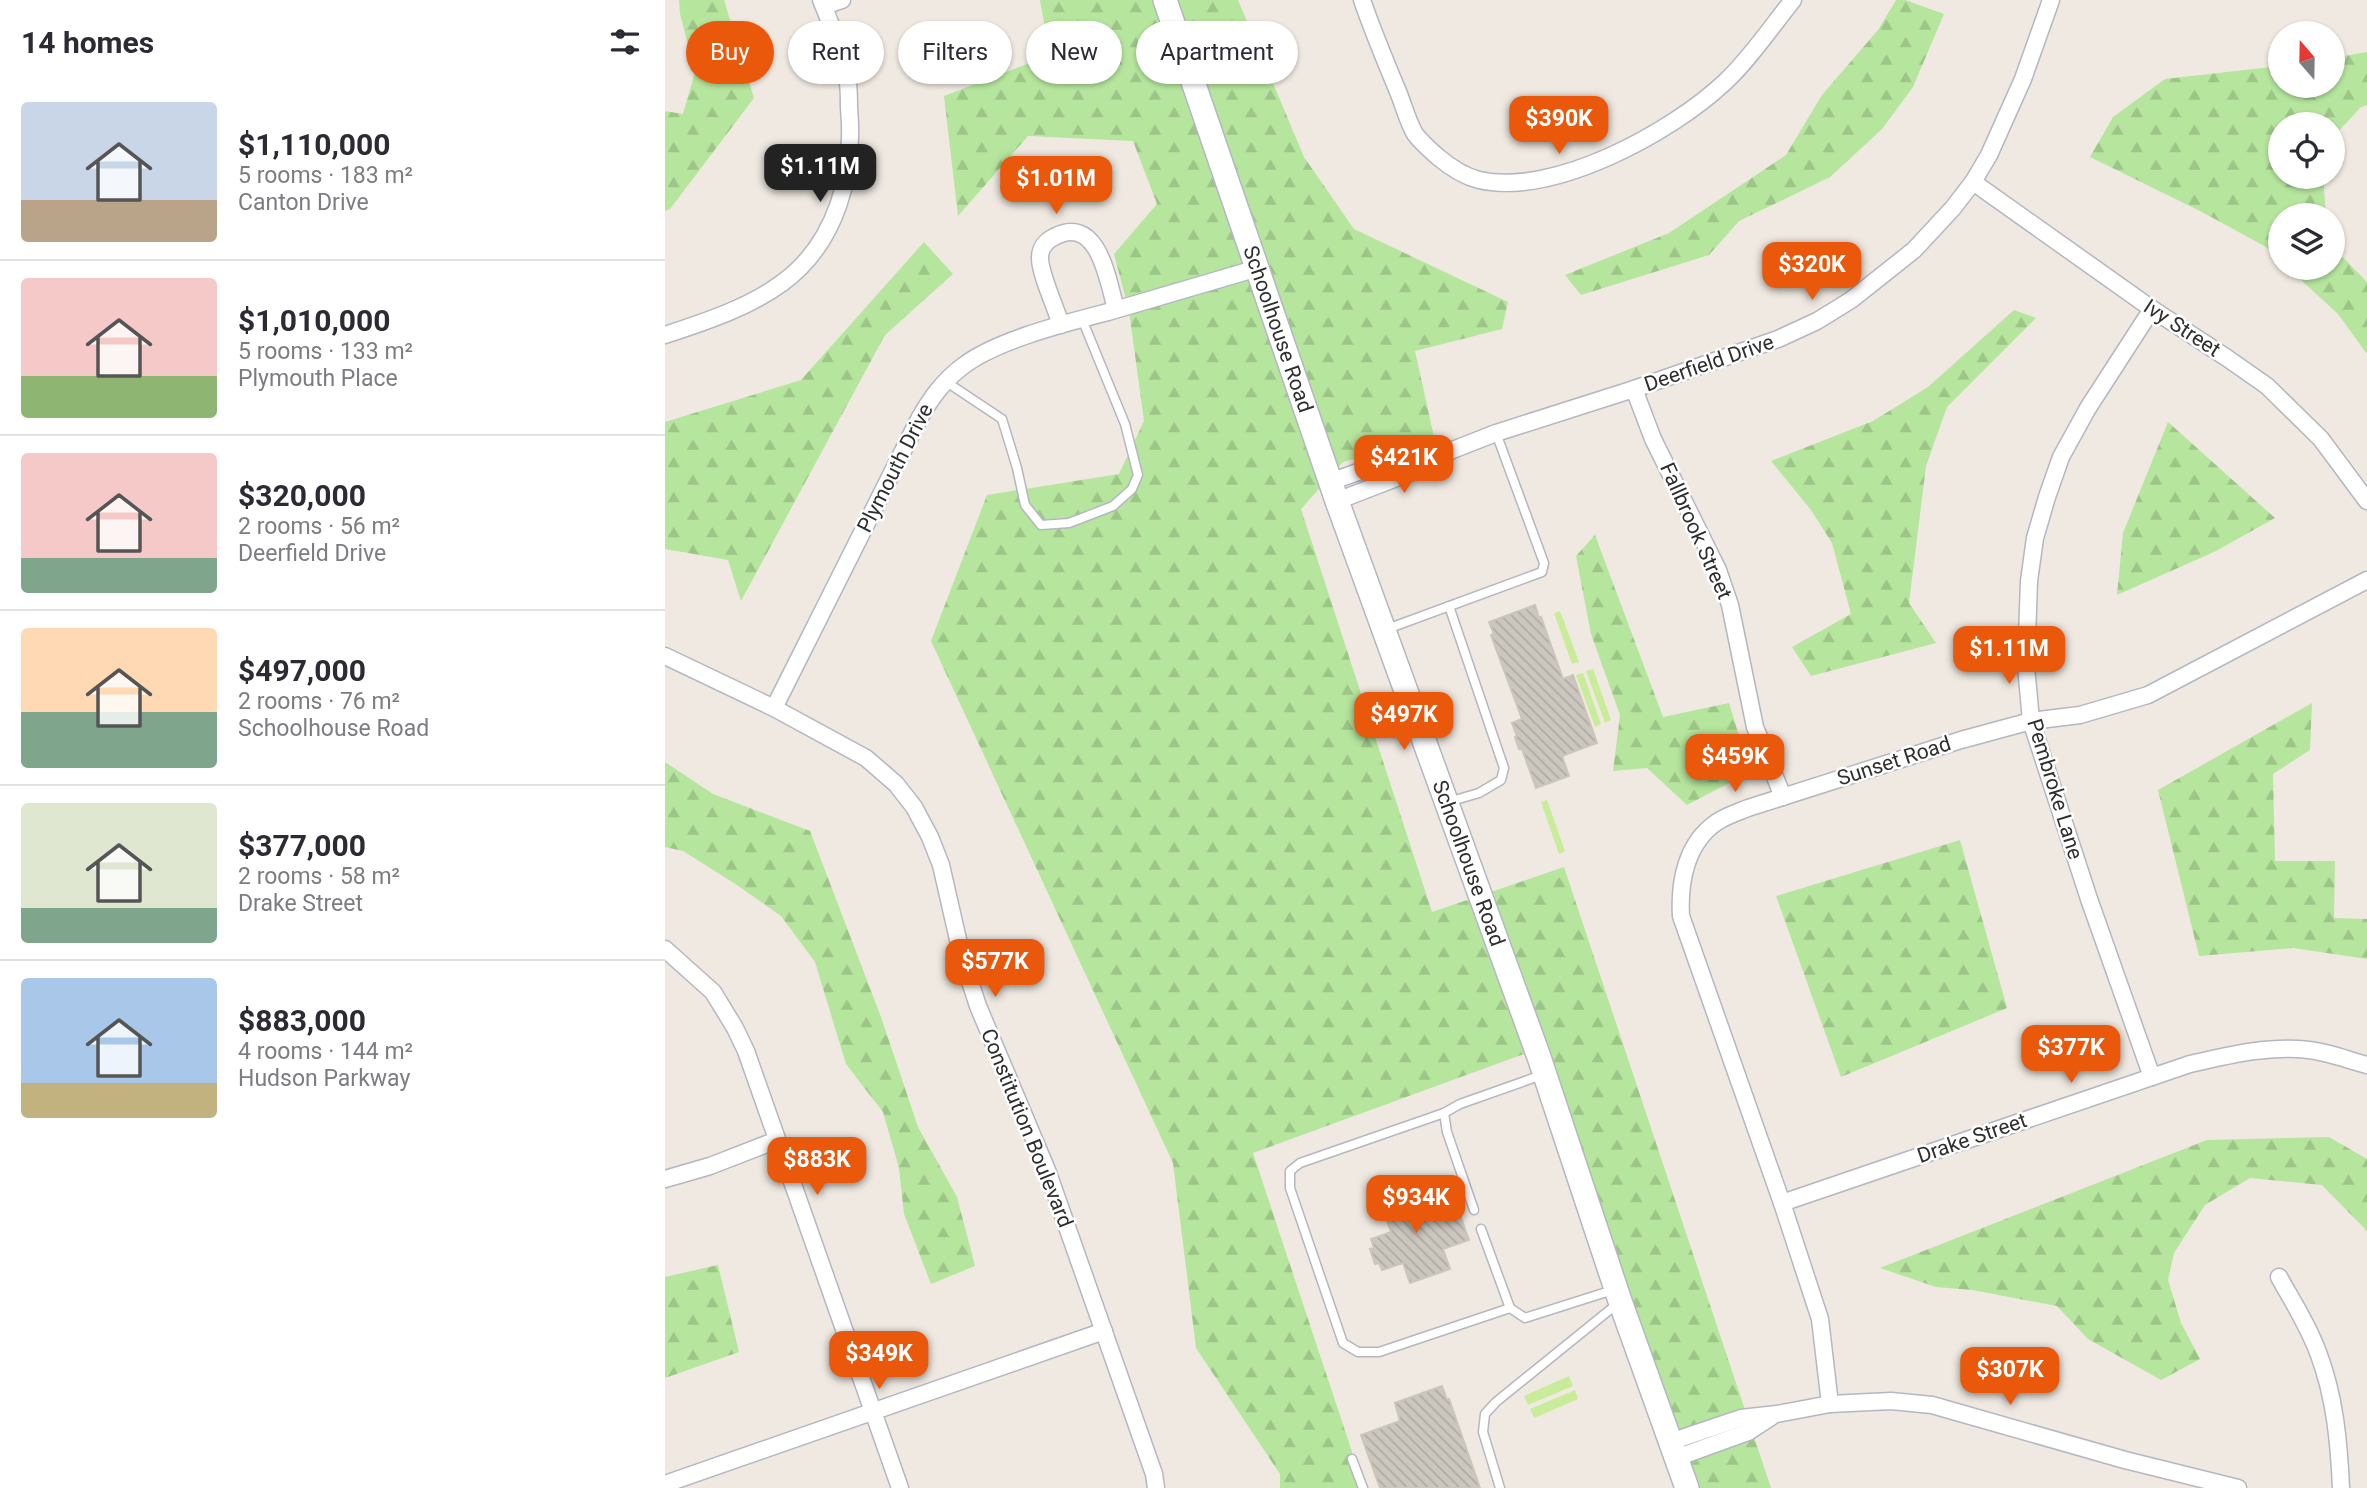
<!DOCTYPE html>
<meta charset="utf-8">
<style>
:root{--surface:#fff;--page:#f7f7f7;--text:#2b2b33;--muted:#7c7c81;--line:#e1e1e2;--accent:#ea580c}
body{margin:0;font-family:Roboto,sans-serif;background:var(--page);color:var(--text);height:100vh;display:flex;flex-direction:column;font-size:26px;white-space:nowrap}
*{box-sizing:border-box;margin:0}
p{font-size:23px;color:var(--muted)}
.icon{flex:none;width:38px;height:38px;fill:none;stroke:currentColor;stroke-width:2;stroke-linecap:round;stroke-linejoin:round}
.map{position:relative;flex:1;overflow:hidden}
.drawer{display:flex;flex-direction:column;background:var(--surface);width:665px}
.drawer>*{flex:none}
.top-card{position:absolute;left:21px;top:21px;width:665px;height:63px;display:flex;gap:14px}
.needle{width:46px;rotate:340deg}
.controls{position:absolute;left:1603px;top:21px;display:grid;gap:14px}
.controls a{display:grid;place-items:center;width:77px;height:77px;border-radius:50%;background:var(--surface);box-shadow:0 2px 5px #0004;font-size:35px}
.price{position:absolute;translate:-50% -60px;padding:0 16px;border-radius:14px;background:var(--accent);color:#fff;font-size:23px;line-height:46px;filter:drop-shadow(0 2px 4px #0008)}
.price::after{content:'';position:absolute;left:50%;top:42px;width:21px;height:16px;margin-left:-10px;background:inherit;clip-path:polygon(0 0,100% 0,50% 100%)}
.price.selected{background:#222;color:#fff}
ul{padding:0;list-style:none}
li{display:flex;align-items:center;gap:21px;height:175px;padding:0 21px}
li+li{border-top:2px solid var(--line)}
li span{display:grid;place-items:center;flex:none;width:196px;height:140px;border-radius:7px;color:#555}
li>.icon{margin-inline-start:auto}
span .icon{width:84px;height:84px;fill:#fffc;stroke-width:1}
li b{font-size:30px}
h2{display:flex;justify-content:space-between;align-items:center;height:84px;padding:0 21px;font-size:30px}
.tag{padding:0 24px;border-radius:32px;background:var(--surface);box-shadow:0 2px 5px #0004;font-size:24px;line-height:63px}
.tag.selected{background:var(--accent);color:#fff}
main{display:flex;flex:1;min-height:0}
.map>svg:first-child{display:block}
</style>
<main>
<section class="drawer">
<h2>14 homes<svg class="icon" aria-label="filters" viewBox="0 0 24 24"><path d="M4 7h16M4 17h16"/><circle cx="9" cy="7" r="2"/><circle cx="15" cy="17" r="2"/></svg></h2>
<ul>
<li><span style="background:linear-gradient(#c9d6e8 70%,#b9a48a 0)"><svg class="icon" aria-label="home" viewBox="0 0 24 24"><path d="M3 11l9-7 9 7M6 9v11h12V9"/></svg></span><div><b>$1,110,000</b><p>5 rooms · 183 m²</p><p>Canton Drive</p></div></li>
<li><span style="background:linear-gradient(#f6c9c9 70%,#8fb573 0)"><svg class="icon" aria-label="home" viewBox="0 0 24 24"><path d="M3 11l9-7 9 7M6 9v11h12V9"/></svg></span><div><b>$1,010,000</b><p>5 rooms · 133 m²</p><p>Plymouth Place</p></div></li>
<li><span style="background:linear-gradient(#f6c9c9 75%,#7fa58c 0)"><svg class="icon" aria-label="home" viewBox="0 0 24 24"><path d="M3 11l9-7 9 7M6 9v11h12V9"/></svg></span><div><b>$320,000</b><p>2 rooms · 56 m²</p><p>Deerfield Drive</p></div></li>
<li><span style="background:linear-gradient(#ffd9b3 60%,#7fa58c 0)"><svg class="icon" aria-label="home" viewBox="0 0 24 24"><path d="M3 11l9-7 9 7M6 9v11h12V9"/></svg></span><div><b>$497,000</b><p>2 rooms · 76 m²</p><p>Schoolhouse Road</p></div></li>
<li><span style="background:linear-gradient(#dfe7d0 75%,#7fa58c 0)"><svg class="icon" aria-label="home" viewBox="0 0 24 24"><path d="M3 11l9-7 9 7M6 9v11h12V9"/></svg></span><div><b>$377,000</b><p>2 rooms · 58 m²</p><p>Drake Street</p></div></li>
<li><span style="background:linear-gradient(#a9c7e8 75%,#c2b280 0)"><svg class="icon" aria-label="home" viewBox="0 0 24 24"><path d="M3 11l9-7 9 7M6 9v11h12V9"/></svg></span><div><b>$883,000</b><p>4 rooms · 144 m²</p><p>Hudson Parkway</p></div></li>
</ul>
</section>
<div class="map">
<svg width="1702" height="1488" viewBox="0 0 1702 1488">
<defs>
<pattern id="forest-firs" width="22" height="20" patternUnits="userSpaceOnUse" patternTransform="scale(1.75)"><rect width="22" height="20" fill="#b6e59e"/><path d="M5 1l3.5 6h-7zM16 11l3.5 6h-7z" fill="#9dc588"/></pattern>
<pattern id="building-back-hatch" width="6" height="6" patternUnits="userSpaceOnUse" patternTransform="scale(1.75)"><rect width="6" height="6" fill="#cbc7bf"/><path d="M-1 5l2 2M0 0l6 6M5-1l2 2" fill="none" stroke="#afaba4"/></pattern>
</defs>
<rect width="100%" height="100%" fill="#efe9e1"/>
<g fill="url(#forest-firs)">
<polygon points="14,0 59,0 89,98 5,209 0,211 0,111 18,114 30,72 15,14"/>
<polygon points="375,0 573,0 639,157 689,229 843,302 837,329 750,351 769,437 678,462 636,509 767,912 899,867 1106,1488 1020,1488 862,1053 588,1153 699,1488 615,1488 615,1474 531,1348 508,1163 266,641 322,495 454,474 479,421 464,311 449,254 492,204 468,141 363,136 293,216 279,96 385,55"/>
<polygon points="1231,0 1240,0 1279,14 1248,87 1217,129 1165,177 1074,221 1044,255 916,295 900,275 1004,233 1121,155 1157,95 1213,30"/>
<polygon points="1702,52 1702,105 1696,107 1668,137 1668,124 1615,124 1615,177 1658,177 1661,215 1615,215 1615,260 1601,247 1537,212 1425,157 1448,117 1500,79 1615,66 1615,86 1668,86 1668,58"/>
<polygon points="259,242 288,274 220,335 76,601 63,560 0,549 0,422 136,380"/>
<polygon points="1668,247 1702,282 1702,354 1673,314 1623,268 1668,268"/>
<polygon points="1349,310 1371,318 1282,407 1261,466 1244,603 1271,643 1146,676 1127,647 1186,614 1167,543 1146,510 1106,461 1208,421 1263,387"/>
<polygon points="1503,422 1610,518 1551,551 1452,595 1458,533"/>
<polygon points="930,535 998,717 1064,703 1085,772 1022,805 982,768 948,771 955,715 926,634 911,556"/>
<polygon points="1647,703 1645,750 1608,774 1610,861 1670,861 1669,918 1702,919 1702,959 1628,948 1534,956 1493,790"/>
<polygon points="0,762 48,794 145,831 216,1017 253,1127 292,1197 310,1266 266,1284 239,1214 234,1168 218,1112 181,1064 150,962 116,916 72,885 18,851 0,847"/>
<polygon points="1295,840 1342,1008 1176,1077 1111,896"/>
<polygon points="1664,1137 1702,1159 1702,1231 1657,1185 1585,1178 1540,1205 1509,1253 1503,1280 1516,1323 1535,1359 1496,1380 1423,1339 1392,1306 1307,1290 1271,1287 1215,1268 1542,1140"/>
<polygon points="53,1265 74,1352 0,1378 0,1277"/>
</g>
<g fill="#c9ec9a">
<polygon points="895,611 914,662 907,664 889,613"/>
<polygon points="928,669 946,720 940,723 921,671"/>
<polygon points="918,673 936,724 930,727 911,675"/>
<polygon points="882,800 900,851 894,854 876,802"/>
<polygon points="904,1376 908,1386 863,1405 859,1396"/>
<polygon points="910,1390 913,1399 869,1418 865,1409"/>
</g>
<g fill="url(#building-back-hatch)" stroke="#cbc5ba" stroke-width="2">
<polygon points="870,605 874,618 876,617 898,679 908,675 932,743 897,756 904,776 871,788 857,749 854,749 850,737 852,736 847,723 857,719 826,635 829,634 824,622"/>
<polygon points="755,1184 767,1219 793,1210 804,1240 778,1249 785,1269 745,1283 738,1263 717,1270 714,1263 710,1264 705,1249 709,1248 706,1239 726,1232 714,1198"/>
<polygon points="777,1386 782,1400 784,1399 815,1488 715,1488 696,1435 735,1421 730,1403"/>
</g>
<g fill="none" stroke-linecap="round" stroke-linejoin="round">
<g stroke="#b4b7c1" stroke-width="11">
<g id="lane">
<polyline points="280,381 337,419 352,468 360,505 376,525 404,523 448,506 467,489 473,475 460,424 417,319"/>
<polyline points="722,629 877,572 879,563 831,433"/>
<polyline points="783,802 814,793 836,780 839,768 784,606"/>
<polyline points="779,1113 782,1132 809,1210"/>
<polyline points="816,1229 845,1308 860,1318 948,1290"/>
<polyline points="845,1308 714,1352 693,1352 678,1343 625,1188 625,1171 635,1163 779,1113 795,1104 877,1075"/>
<polyline points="687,1459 698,1488"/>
<polyline points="835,1488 818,1432 820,1414 831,1402 952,1304"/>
</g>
</g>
<g stroke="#b4b7c1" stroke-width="19">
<g id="street">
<path d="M697,0C708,32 721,63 734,94C739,107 743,122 750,134C756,142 765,150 773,157C785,167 798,176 814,180C889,197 1007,132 1060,82C1084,60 1107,26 1128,0"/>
<polyline points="159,6 177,0"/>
<polyline points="1308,182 1487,309 1562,358 1602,386 1656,439 1702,501"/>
<polyline points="1487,309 1423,408 1396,457 1382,497 1370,538 1364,581 1361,666 1366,721 1424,899 1487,1077"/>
<path d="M396,325C391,308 375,274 375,258C375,248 381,241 389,237C434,213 443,282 451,309"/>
<path d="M0,335C39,322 83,308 117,283C172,243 190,173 184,108C184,97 184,86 182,76C176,51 166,24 156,0"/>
<polyline points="969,389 988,439 1053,570 1065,605 1090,727 1118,797"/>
<polyline points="665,482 757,449 785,451"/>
<polyline points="672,501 765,465 785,451 831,433 969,389 1113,339 1152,321 1186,300 1249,250 1288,208 1308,182 1324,155 1358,79 1386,0"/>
<polyline points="0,656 109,708 201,758 231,784 249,807 265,837 276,865 297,957 313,1006 382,1170 489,1474 491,1488"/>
<path d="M109,708L254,419C266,398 278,381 298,366C332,340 401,323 443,312C493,297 543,283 593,268"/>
<polyline points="0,949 48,992 70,1028 81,1051 235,1488"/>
<polyline points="0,1179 45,1166 112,1140"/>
<path d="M1117,1203L1525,1064C1564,1055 1604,1045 1644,1050C1663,1052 1683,1060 1702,1065"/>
<path d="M1614,1277C1628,1302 1644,1327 1654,1355C1670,1398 1674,1443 1676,1488"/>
<path d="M1165,1404L1155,1319L1117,1203L1016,916C1014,882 1021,843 1052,822C1061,816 1073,812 1083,808L1296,740L1366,721L1415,715L1483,695L1702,580"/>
<polyline points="1005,1442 1076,1418 1112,1414 1165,1404 1226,1401 1267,1405 1460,1460 1573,1488"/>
<polyline points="1011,1458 1083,1432 1106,1417"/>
<polyline points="0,1484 439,1331"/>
</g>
</g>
<g stroke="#b4b7c1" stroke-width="26">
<g id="secondary">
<path id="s1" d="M500,0L672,501L874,1057L955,1301L1022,1488"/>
</g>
</g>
<use href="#lane" stroke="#fff" stroke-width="8"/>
<use href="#street" stroke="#fff" stroke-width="16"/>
<use href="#secondary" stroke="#fff" stroke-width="23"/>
</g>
<g text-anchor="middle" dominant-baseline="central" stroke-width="5" stroke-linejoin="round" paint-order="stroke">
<g font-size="21" fill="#2e2e2e" stroke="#fff">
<text stroke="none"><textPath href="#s1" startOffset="348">Schoolhouse Road</textPath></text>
<text transform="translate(1517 328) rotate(33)">Ivy Street</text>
<text transform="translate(1044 363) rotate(-19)">Deerfield Drive</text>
<text transform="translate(230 468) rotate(-63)">Plymouth Drive</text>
<text transform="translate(1031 531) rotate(66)">Fallbrook Street</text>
<text transform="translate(1229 761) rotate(-18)">Sunset Road</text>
<text transform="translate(1390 789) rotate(73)">Pembroke Lane</text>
<text stroke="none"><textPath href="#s1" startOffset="915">Schoolhouse Road</textPath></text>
<text transform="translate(362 1128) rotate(68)">Constitution Boulevard</text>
<text transform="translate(1307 1138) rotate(-19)">Drake Street</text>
</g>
</g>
</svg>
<div class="controls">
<a><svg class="needle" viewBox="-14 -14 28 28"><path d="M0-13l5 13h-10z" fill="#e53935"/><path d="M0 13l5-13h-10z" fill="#7c7c81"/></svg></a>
<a><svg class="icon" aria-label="locate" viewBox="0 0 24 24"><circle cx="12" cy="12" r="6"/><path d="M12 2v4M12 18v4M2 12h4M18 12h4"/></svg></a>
<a><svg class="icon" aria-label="layers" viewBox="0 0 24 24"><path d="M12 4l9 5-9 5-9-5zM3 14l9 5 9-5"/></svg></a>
</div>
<b class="price" style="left:894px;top:156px">$390K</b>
<b class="price selected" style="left:155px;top:204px">$1.11M</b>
<b class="price" style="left:391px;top:216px">$1.01M</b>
<b class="price" style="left:1147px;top:302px">$320K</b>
<b class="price" style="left:739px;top:495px">$421K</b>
<b class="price" style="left:1344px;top:686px">$1.11M</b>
<b class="price" style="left:739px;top:752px">$497K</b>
<b class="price" style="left:1070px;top:794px">$459K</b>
<b class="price" style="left:330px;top:999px">$577K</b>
<b class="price" style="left:1406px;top:1085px">$377K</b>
<b class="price" style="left:152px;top:1197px">$883K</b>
<b class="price" style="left:751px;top:1235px">$934K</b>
<b class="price" style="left:214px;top:1391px">$349K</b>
<b class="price" style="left:1345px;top:1407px">$307K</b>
<div class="top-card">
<a class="tag selected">Buy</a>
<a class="tag">Rent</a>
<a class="tag">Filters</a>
<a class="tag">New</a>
<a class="tag">Apartment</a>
</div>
</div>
</main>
